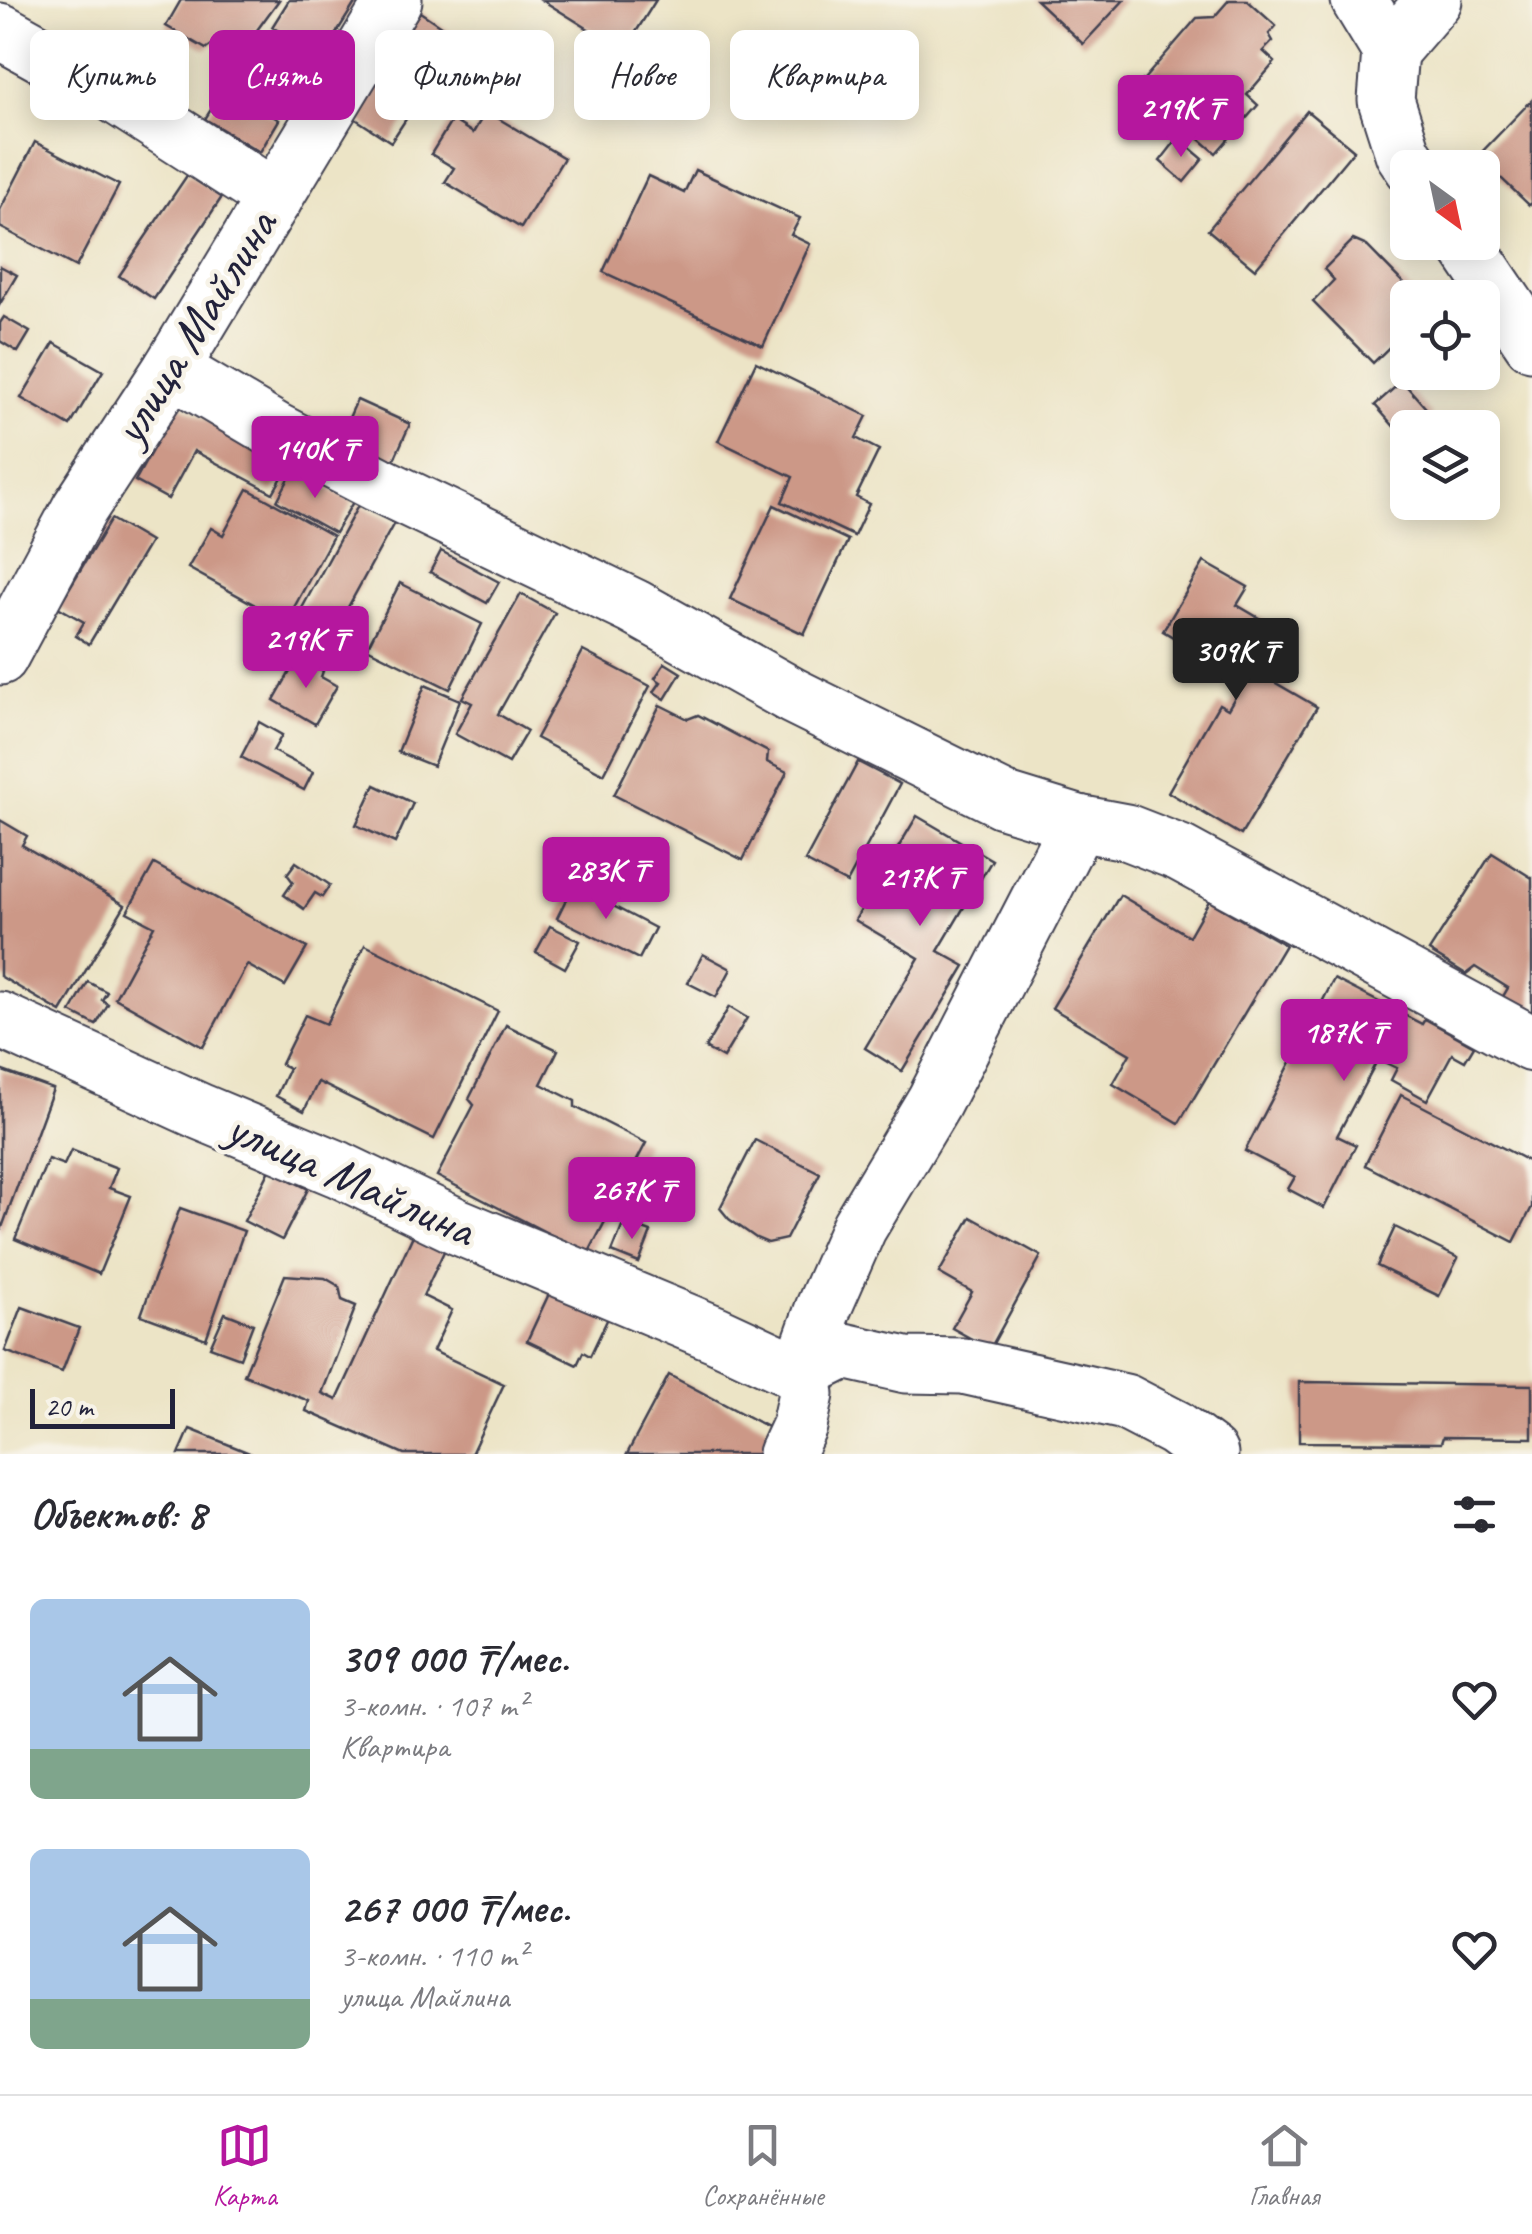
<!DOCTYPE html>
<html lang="ru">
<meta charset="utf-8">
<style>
:root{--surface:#fff;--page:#f2f2f3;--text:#2b2b33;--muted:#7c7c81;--line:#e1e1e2;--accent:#b5179e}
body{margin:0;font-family:Caveat,sans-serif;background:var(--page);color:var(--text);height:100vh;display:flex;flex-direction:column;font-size:38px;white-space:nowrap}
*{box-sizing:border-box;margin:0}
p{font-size:32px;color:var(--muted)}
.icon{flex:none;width:55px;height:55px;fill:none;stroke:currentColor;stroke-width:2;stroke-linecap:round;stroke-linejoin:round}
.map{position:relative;height:1454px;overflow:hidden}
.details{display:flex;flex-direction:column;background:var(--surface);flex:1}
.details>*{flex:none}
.banner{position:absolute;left:30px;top:30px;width:1000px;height:90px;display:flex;gap:20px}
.needle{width:65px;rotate:147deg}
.fabs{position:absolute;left:1390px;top:150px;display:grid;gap:20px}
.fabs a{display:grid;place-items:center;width:110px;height:110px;border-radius:15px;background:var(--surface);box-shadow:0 5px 25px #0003;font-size:50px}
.scale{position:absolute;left:30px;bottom:25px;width:145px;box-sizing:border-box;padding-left:10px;border:5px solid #22223b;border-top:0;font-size:28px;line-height:35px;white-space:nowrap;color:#22223b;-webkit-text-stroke:8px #f7f3e8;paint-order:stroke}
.price{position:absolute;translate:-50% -85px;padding:0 22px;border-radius:10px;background:var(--accent);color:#fff;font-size:32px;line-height:65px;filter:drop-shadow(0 2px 5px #0008)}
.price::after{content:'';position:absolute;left:50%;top:60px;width:30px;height:22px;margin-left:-15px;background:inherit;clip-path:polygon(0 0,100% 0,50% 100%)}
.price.active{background:#222;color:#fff}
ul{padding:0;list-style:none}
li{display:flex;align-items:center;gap:30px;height:250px;padding:0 30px}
li span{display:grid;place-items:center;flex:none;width:280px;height:200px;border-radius:15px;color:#555}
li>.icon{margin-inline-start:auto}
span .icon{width:120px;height:120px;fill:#fffc;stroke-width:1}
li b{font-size:42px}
h2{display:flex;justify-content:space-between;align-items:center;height:120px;padding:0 30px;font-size:42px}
.tag{padding:0 35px;border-radius:15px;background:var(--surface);box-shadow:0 5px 25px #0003;font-size:35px;line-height:90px}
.tag.active{background:var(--accent);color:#fff}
.tabs{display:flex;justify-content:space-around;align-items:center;height:140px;border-top:2px solid var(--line);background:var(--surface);font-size:28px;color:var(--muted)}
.tabs a{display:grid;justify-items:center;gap:5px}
.tabs .active{color:var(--accent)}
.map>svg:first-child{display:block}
</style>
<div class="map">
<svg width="1532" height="1454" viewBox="0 0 1532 1454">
<rect width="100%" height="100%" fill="#f7f3e8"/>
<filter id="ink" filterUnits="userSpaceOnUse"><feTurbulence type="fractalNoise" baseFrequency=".01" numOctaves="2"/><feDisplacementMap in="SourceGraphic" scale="20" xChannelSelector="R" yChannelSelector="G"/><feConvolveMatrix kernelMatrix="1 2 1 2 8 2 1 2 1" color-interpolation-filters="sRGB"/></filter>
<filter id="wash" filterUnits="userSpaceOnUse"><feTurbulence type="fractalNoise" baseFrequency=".0048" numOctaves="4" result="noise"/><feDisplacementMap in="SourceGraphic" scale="40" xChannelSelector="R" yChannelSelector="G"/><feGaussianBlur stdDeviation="2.25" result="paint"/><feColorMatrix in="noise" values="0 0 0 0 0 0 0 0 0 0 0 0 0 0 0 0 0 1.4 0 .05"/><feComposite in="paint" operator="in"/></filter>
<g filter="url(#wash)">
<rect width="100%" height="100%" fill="#ece4c6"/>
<g id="blocks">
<g fill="#cc9887">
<polygon points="181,0 279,0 249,41 233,52 216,42 206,49 166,26"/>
<polygon points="289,0 357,0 310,75 271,51 282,33 272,27"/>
<polygon points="542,0 656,0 624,51"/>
<polygon points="1036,0 1124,0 1083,44"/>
<polygon points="1229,0 1247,0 1276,26 1269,34 1273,41 1263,51 1275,62 1247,95 1258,105 1216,153 1138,86 1197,18 1214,17"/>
<polygon points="420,12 481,53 447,104 425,90 391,142 351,116"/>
<polygon points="225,87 279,120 260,152 205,119"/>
<polygon points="1532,100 1532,203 1529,205 1478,156"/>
<polygon points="486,111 564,158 521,228 445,182 454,168 431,154 452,120 473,133"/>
<polygon points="1307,111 1354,150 1255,269 1208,230"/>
<polygon points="1178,138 1203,159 1184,182 1160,161"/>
<polygon points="35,142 119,185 76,267 0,227 0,210"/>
<polygon points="695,170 800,218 791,235 810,244 763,346 603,272 648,176 684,193"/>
<polygon points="188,174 222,197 154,299 119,276"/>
<polygon points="1353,240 1367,246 1418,298 1408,298 1408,329 1373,363 1313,302 1334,280 1324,269"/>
<polygon points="0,266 17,275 0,304"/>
<polygon points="4,317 30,332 18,352 0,341 0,323"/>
<polygon points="54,343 103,371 70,426 21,398"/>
<polygon points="756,362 867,416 856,438 879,450 856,497 869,504 854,536 782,502 793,477 718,441"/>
<polygon points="1402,381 1432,415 1418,428 1408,428 1405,439 1375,405"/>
<polygon points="357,400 410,424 393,462 340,438"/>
<polygon points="178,404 289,465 273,493 194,451 168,499 135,481"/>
<polygon points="294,469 353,502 335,533 277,501"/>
<polygon points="248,489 333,536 286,622 188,568 211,528 223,535"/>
<polygon points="359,504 394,523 336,629 301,610"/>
<polygon points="774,505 848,540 804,634 730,599"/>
<polygon points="111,519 150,542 89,644 76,636 84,622 58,607"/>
<polygon points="441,551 499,582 487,603 430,572"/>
<polygon points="1204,562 1248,587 1237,605 1293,638 1269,679 1317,707 1241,835 1168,792 1219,704 1228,709 1245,680 1163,631"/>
<polygon points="400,583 482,624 450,689 367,648"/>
<polygon points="521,594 555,613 498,714 527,731 508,763 455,734 472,703 462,698"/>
<polygon points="583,651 650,686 604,774 536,738"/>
<polygon points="299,656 323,671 321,677 337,686 315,724 274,700"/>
<polygon points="665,663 681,673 665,699 654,692 661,682 655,678"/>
<polygon points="425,685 460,700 433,766 398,752"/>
<polygon points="660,705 688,719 698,715 768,752 767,762 787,772 743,860 614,795"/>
<polygon points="259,722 282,735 273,751 313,772 304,790 241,757"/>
<polygon points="858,762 900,784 847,883 805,861"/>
<polygon points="375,785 413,803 395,843 356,825"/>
<polygon points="917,816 992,860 938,951 965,966 902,1071 865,1048 919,958 855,920"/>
<polygon points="0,820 27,836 22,845 125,905 61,1012 0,976"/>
<polygon points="1492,853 1532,878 1532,1026 1498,1005 1508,988 1475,967 1466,974 1429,951"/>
<polygon points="296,862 330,885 322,897 315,893 304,909 284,895 293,882 287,874"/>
<polygon points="154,864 307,948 285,986 247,965 203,1047 115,998 154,926 127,912"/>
<polygon points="573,885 655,928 639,959 557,918"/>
<polygon points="1120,895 1189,936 1209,901 1285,945 1179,1123 1113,1084 1130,1054 1052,1008"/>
<polygon points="550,926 580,941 565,968 536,952"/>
<polygon points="365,945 498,1011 434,1139 318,1082 304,1111 276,1096 289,1068 281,1064 305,1015 326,1024"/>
<polygon points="703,954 731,969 716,997 688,983"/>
<polygon points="1334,979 1422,1024 1425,1019 1474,1046 1465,1061 1452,1054 1427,1100 1391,1080 1397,1068 1378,1059 1337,1136 1356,1145 1324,1208 1288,1189 1295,1177 1245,1151"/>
<polygon points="88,982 107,992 102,1000 108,1004 96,1025 71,1012"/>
<polygon points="729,1007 747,1018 723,1058 705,1048"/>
<polygon points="506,1025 558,1050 541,1084 575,1101 575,1107 646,1143 588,1254 437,1176 474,1105 469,1099"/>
<polygon points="0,1070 53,1089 0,1233"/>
<polygon points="1401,1095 1532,1163 1532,1207 1514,1242 1365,1165"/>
<polygon points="755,1140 820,1173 786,1239 768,1243 756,1238 729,1219 720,1208"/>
<polygon points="71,1150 117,1168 109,1188 131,1196 99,1274 15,1239 48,1159 64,1165"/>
<polygon points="270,1170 308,1189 282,1240 244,1221"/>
<polygon points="180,1208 244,1231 206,1339 141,1315"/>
<polygon points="971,1217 1041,1256 990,1349 952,1328 972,1292 939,1273"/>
<polygon points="624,1222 651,1232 639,1263 612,1252"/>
<polygon points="1395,1227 1458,1258 1439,1296 1377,1266"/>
<polygon points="415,1231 447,1245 423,1296 452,1310 433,1351 504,1384 471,1454 404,1454 306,1411 309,1401 244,1375 285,1275 325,1278 339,1286 342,1300 356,1306 322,1393 337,1400"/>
<polygon points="555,1281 608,1318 590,1356 583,1352 577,1365 527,1341"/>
<polygon points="22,1307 79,1328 62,1372 5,1351"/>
<polygon points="225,1313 253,1324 240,1358 210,1347"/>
<polygon points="669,1375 775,1431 763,1454 627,1454"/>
<polygon points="1299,1382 1532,1385 1532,1438 1443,1437 1441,1443 1299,1442"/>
<polygon points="190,1429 252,1454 179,1454"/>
</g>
</g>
</g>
<g filter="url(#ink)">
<use href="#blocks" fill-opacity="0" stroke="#403f50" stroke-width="2.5"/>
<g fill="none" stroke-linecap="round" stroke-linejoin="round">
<g stroke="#403f50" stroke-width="59">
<g id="minor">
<polyline points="1359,0 1390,51 1386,100 1403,153 1413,168"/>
<polyline points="0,31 113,94 275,198"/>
<polyline points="1390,51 1434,0"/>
<polyline points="1464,242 1532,343"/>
<polyline points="171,369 276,431 378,484 634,607 793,696 1003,800 1078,823 1126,832 1180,853 1532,1044"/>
<polyline points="0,657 80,508 171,369 394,0"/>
<polyline points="0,1020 201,1112 338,1169 459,1227 716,1334 800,1373 844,1351 906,1365 963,1366 1125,1402 1175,1428 1210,1454"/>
<polyline points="786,1454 799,1426 806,1394 800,1373 823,1309 859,1227 934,1102 1078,823"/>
</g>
</g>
<use href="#minor" stroke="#fff" stroke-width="55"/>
</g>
</g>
<g text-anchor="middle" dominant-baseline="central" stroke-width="9" stroke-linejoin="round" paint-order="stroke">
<g font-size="50" fill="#22223b" stroke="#f7f3e8">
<text transform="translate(194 327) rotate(-58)">улица Майлина</text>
<text transform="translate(351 1178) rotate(24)">улица Майлина</text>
</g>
</g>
</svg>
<div class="fabs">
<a><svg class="needle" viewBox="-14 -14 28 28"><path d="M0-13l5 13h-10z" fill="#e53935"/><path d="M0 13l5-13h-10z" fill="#7c7c81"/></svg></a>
<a><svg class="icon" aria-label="locate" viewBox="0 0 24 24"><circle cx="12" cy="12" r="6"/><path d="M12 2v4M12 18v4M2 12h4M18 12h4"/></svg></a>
<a><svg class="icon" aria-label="layers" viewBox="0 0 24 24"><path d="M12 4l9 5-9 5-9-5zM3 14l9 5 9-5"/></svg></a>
</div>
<div class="scale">20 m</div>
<b class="price" style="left:1181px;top:160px">219K ₸</b>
<b class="price" style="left:315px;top:501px">140K ₸</b>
<b class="price" style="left:306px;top:691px">219K ₸</b>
<b class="price active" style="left:1236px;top:703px">309K ₸</b>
<b class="price" style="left:606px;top:922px">283K ₸</b>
<b class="price" style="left:920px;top:929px">217K ₸</b>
<b class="price" style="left:1344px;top:1084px">187K ₸</b>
<b class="price" style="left:632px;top:1242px">267K ₸</b>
<div class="banner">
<a class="tag">Купить</a>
<a class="tag active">Снять</a>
<a class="tag">Фильтры</a>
<a class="tag">Новое</a>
<a class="tag">Квартира</a>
</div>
</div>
<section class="details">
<h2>Объектов: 8<svg class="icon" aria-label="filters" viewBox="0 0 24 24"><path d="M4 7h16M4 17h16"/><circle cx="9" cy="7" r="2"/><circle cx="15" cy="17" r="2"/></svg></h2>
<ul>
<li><span style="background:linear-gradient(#a9c7e8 75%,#7fa58c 0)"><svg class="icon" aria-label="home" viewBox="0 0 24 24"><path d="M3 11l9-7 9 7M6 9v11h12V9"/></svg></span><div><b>309 000 ₸/мес.</b><p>3-комн. · 107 m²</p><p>Квартира</p></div><svg class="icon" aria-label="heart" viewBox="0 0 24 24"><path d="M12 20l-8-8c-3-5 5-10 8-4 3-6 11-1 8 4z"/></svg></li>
<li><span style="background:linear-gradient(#a9c7e8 75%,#7fa58c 0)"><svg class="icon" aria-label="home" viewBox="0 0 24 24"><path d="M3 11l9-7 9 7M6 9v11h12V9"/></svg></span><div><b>267 000 ₸/мес.</b><p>3-комн. · 110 m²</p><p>улица Майлина</p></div><svg class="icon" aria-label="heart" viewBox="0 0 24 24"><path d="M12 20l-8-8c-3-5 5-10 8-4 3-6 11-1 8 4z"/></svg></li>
</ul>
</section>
<nav class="tabs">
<a class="active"><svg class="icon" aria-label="map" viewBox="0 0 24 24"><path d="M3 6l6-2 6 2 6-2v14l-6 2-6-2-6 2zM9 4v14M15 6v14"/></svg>Карта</a>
<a><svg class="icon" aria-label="saved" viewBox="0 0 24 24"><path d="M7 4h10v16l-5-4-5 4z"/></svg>Сохранённые</a>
<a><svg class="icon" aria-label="home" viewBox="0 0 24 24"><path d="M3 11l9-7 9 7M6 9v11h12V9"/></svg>Главная</a>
</nav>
